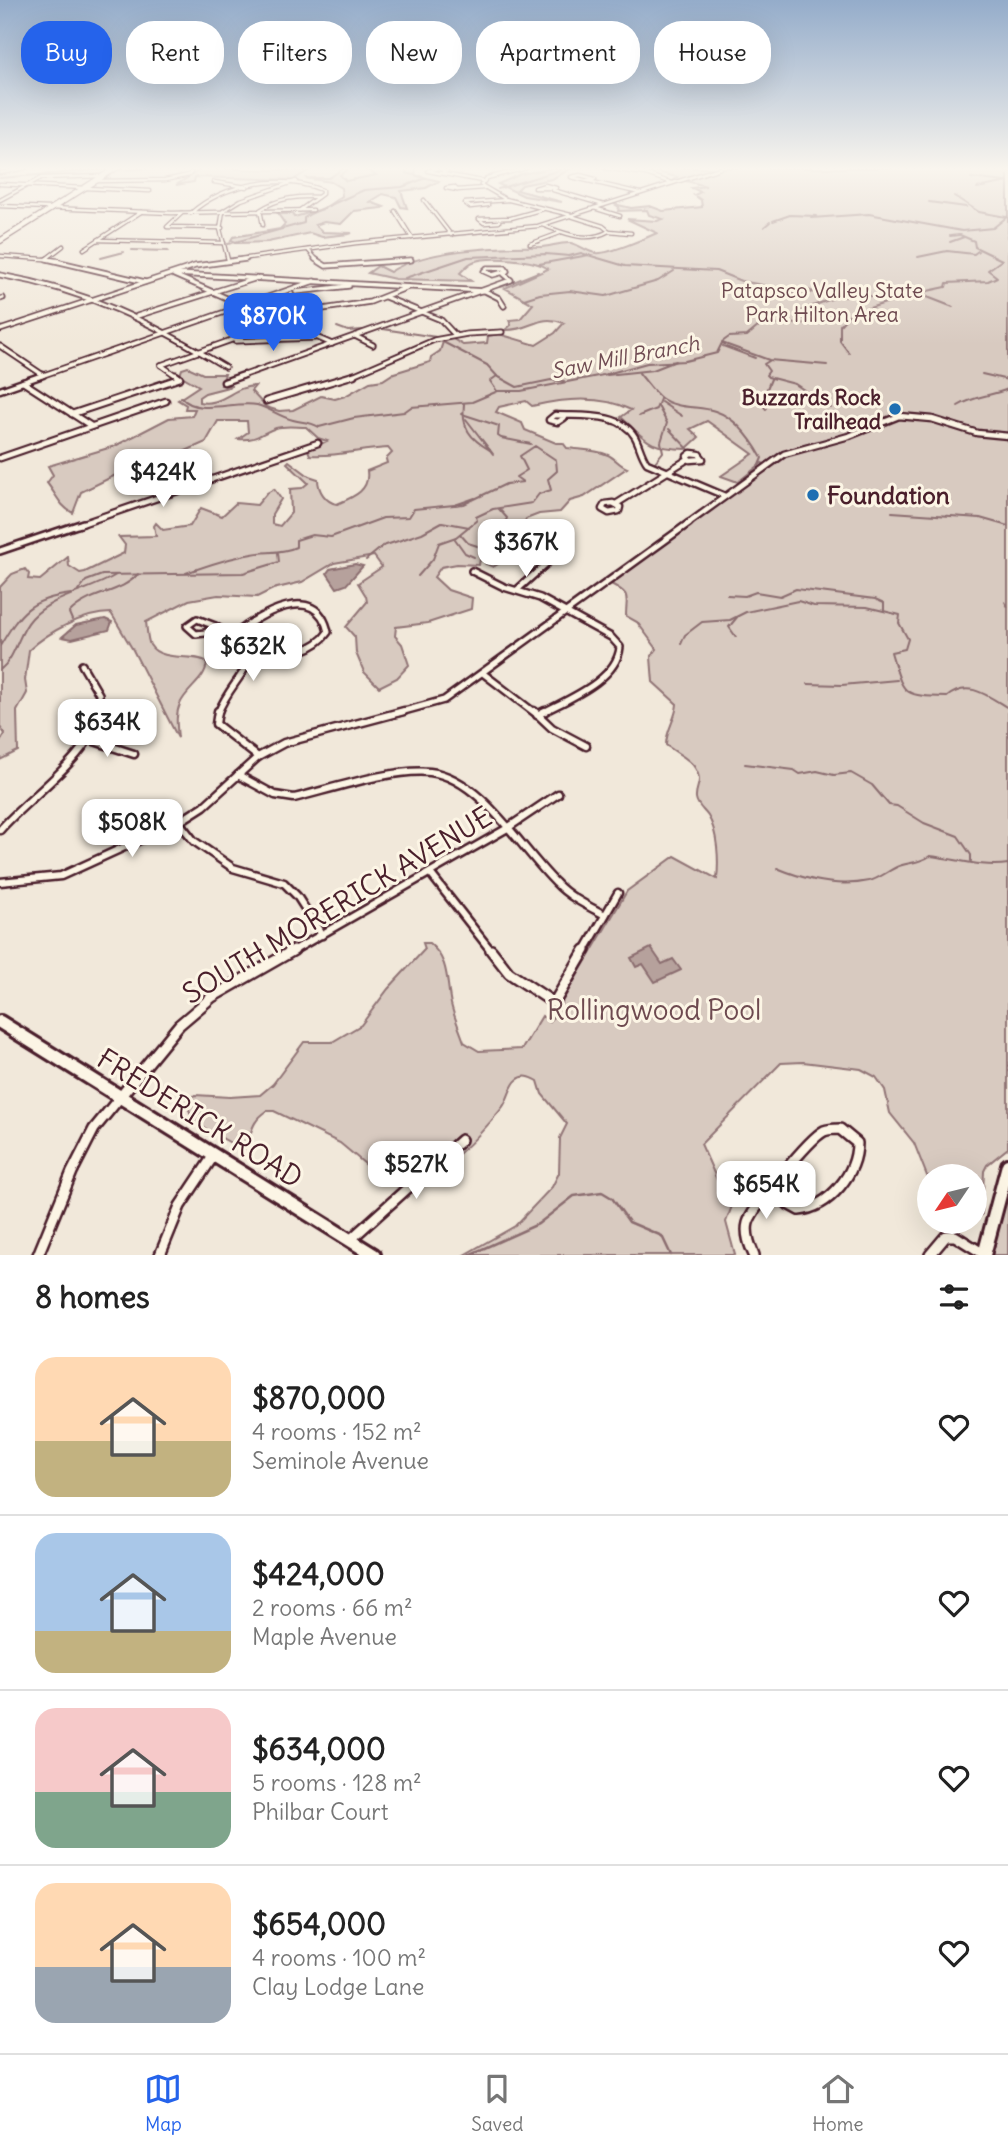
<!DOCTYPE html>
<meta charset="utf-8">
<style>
:root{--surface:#fff;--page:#f6f6f6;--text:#222;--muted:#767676;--line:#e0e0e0;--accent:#2563eb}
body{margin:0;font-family:Delius,sans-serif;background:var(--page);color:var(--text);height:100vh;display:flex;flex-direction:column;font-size:26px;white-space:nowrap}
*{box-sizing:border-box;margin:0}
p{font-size:23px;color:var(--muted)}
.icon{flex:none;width:38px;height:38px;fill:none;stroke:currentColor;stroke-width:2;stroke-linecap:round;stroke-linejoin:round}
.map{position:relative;height:1255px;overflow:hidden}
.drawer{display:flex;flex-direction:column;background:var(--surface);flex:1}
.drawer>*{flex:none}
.banner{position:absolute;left:21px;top:21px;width:966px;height:63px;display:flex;gap:14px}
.needle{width:46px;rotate:235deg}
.controls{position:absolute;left:917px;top:1164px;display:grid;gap:14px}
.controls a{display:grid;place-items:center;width:70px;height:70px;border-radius:50%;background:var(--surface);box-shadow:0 7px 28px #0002;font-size:35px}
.price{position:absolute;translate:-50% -60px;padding:0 16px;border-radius:14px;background:#fff;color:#222;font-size:23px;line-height:46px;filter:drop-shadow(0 2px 4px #0008)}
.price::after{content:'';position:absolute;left:50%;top:42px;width:21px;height:16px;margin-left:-10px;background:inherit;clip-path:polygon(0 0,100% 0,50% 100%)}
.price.active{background:var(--accent);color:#fff}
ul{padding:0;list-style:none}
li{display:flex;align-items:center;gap:21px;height:175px;padding:0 35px}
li+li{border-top:2px solid var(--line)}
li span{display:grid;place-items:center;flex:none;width:196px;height:140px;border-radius:21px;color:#555}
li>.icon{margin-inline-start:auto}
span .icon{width:84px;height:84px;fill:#fffc;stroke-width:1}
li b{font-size:30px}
h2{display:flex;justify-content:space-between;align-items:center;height:84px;padding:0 35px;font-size:30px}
.pill{padding:0 24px;border-radius:28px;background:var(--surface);box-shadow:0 7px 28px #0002;font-size:24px;line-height:63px}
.pill.active{background:var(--accent);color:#fff}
.menu{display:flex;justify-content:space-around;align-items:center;height:98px;border-top:2px solid var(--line);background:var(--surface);font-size:19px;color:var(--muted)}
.menu a{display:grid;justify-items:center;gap:4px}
.menu .active{color:var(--accent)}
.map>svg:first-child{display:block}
</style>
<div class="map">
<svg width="1008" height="1255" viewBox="0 0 1008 1255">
<rect width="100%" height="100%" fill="#f1e8da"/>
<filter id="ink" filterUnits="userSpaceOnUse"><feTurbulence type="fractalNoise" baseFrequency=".0143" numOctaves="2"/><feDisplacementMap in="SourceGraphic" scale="14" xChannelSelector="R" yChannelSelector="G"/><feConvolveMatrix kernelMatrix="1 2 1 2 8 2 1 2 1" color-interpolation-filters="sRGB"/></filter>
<g filter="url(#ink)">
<polygon fill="#e4d9cd" points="219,168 397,168 360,184 217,174"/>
<g fill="#d8cac0" stroke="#917476" stroke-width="2">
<polygon points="203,168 308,171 293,180 195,177 194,182 176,185"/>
<polygon points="344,168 349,168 340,175 346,181 376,175 363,168 416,168 415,175 439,181 426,188 401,191 407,208 401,207 396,197 383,194 370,202 384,207 382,208 354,211 341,224 324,222 315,225 323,232 352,233 349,234 322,237 310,233 268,242 238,243 231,240 233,237 280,229 285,224 278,214 292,214 294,217 323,209 342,196 341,188 331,182 305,178 329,178"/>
<polygon points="553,168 572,168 552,179 522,185 517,190 562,202 524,196 498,184 521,174"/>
<path d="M640,168H1008V1148L987,1165L984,1171L982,1214L975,1221V1176H929V1181L914,1143L890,1113L885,1090L876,1077L861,1069L803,1062L781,1063L701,1144L725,1198L732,1206L726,1222L735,1255H464L515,1226L552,1187L559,1173L560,1138L567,1124L542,1094L538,1081C531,1077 524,1074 517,1080C510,1085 509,1099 502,1108C478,1138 446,1169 412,1188L389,1184L340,1143L274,1111H267C248,1124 254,1134 243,1150L194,1122L188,1107V1100L195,1095L230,1097L260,1095L273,1084L304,1042H332L361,1025L388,989L425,949L423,943H429C450,960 446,982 451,1004C454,1017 460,1030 464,1042L479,1051L522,1049L542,1016L550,1022L627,891L675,856L717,879C719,861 718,832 708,816C704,810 697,806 696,798C695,786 704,783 695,768C690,758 674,752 666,745C666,730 676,719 677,704L653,682L651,657L657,649L637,622L626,616C626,596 632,595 611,584L769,466L762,463L738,482L721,476L753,454L707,421L690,429L699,437L686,449C648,448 647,441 621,417L631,410C602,395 562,399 532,406L526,401L499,407L496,412L522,423L525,430L556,443H563L567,448C581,450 594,449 608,455C615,458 619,465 627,468L584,497L570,501L560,512L539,514L526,519L524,524L528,530L518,544L521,551L493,567L486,564L514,549L513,547L488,548L481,554L479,565L457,564L441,567L434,577L448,590L472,598L471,609L428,623L396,627L395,636L402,644L409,665L397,678L379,687L364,672L356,653L355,637L346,627L367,602L366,596L358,583L382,567L374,556L334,563L302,582L273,589L257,597L218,595L189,600L146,622C147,628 147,639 150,645C161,663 197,653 207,662C206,680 187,688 180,704C175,715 177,727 178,738L133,650L111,613C83,613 48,632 29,650L25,680L27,693L17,711L18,751L0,760V742L5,734L0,727V587L12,574L25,569L29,574L28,579L40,580L68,557L69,566L80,573L85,572L124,553L125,545L119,537L156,536L154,526L156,523L163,530L190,526L201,508L222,516L236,503L257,505L267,493L274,489L281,499L272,514V524L280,526L291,513L290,489L302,488L308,483L287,463L289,461L309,476L318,479C318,490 325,502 337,504C353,497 370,491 367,471L387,463L386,459L392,453L388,448C360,449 338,457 310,455L308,450L327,441L318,438L306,427C296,427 285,425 276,428C261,433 257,441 238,439L248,432L247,421H218L206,442L170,458L151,461L128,469L81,492L73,513C60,507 56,494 47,483L53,475L48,466L115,446L169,418L192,416L195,409H185L186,405L178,400L199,386L180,375L182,369L188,367L203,374H225L221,385L232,386L205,393L199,397V402C222,407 233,386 255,386L251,391L266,407L279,411L293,410L321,396L335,399L345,396L370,382L383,380L394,373L430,362L431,357L440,351L443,342L451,338L463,345L487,343L488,336L499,334L536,345L555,333L564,323C538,313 531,331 505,330L511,325L509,320L520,319L533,304L505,288L548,269C536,259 488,256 473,262C468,264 464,269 460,273L471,281L395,279L368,273L378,266L390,272C422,250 497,246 539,247C550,247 560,242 571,243C580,245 587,252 596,253C607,255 646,238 657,233L627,219L657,221L663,219L649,215L647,210L618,211L619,207L614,204L631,208L650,206L663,211L702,207L701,200L694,195L701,192L692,188L706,186L682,180L689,177L672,181L677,177Z"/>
<polygon points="1008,1185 1008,1255 992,1255"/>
</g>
<g fill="#b6a19c" stroke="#8b6d6f" stroke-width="2">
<polygon points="355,564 363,566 346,585 337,588 327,573 330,569"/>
<polygon points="105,619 112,622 109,630 72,639 62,637 76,625"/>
<polygon points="651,948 662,964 673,959 681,970 655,982 643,964 636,967 631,958"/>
</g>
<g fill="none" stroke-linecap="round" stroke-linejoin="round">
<g stroke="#8b6d6f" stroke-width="2">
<polyline points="119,170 156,168"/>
<polyline points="0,178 110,169"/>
<polyline points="971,178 1005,182"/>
<polyline points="977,188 1008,182"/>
<polyline points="498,189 566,168"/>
<polyline points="954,196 979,212 1006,217"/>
<polyline points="929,202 966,207"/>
<polyline points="811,218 869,214 962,231 993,228 1008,216"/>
<polyline points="773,221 790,215 816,216"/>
<polyline points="764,227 770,222"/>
<polyline points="950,236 959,235"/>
<polyline points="950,242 964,237"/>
<polyline points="228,244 304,223 304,218 310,214 364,190 402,187 426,178 406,173 407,168"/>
<polyline points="132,250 168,251"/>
<polyline points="918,257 947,251 974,254 978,251"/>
<polyline points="101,258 124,252"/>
<polyline points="539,264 589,255"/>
<polyline points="405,278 468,257 546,254 569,256 581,253 625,266 716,271 741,281 773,287 798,296 814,292"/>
<polyline points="501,287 538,272"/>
<polyline points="808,290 831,298"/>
<polyline points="917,293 953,307"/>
<polyline points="524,299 540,294 570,291 606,296 658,281 674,271"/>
<polyline points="337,327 348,331 363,330"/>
<polyline points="383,329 436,337"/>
<polyline points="441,341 487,365 497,376 517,387 551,380 564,381"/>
<polyline points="722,342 729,337 747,336 759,326 805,323 806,320 799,315 800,311 836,297 909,295 946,287 947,283 988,281 997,277 988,270 1002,260 975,247 974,241 960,235"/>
<polyline points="722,343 769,360 827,365"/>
<polyline points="723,346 755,358"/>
<polyline points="849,353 840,341 840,325 850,314 908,296"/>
<polyline points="769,361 764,364 769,371 766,375 768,377 795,384 831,408"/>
<path d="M639,373C646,381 653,392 661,398C676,409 699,406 715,411C736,418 752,440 762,458L759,465"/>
<polyline points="982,374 1008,380"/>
<polyline points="607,375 653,370 676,361"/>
<polyline points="497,376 490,381 497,391"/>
<path d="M181,397C198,417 234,400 257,405C269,408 280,417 293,420C303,423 309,421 319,427L354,418L404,412L411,407L472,402L498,391H521L603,375L647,363L685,361L717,353L722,343"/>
<polyline points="661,402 682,416"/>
<path d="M464,404C461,427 470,439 490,450"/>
<path d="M958,406C973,396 991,396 1008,389"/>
<polyline points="766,409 761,403 771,379"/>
<polyline points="462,414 499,426 498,436 501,438 531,444"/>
<polyline points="639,416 656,409 660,399"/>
<polyline points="466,419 493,454"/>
<polyline points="669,429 695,456"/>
<polyline points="655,462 663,452 661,442 667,423 658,406"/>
<polyline points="455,505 475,498"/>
<polyline points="499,509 507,518 503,528"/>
<polyline points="892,512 980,518 1008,526"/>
<polyline points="460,534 468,543 493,551"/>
<polyline points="455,539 465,553 474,557"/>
<polyline points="366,560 383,546 422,533 442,522 469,527"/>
<path d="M186,573C208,565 229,558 252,554C267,551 281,554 296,547V540L312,535L331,537L383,518L409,517L414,509L464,504L506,484L523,482L516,477L527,470L520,456L535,446L556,460L557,471L548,479L551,490L539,494L532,503L493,509L476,517L477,520L456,537L439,543L433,559L418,576"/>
<polyline points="78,591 86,581 102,575 243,573 279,562 278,553"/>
<polyline points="727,595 745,596 756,592 780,596 796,589 875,599 884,603 884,610"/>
<polyline points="1005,602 1008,607"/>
<path d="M72,620L69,613C88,592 121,594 138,574"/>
<polyline points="736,637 729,627 738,616"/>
<path d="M681,644L685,635L702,622L730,620L746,612L798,601L814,606L867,607L900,615L899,623L908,639L905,649L891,652C904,695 901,696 947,697C968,679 988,696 1008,708"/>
<path d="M0,646C20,612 30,599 71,594"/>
<path d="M0,670C17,656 17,634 32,618C53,596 90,591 116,575"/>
<polyline points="808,684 842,685 897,680"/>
<polyline points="745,764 794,770 800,774 817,771 834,775 851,773 872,785 889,805 897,806 924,823 958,836 971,855 971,861"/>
<path d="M777,868C806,880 837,888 869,881C879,879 889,870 899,866C910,862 920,863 930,856C956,859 983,868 1008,864"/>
</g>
<polyline stroke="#8b6d6f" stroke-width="2.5" points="469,1255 538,1224 574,1196 602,1192 612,1198 629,1222 662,1236 671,1255"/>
<g stroke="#4a1f2b" stroke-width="5">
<g id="street-far5">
<polyline points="526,168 487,178 481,185 505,199 571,215"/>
<polyline points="605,168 646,174 672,183"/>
<polyline points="443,172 447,171 437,168 428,171 482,181"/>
<polyline points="0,173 25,168"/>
<polyline points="96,181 165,180 189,175 191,172"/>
<polyline points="591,181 595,179 580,175 571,177 640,193"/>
<polyline points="214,182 247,187"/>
<polyline points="0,184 150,191"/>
<polygon points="545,185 556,188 535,188"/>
<polygon points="454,187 457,190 446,188"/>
<polyline points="457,190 484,188"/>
<polyline points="553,190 604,205"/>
<polyline points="0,200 41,178 102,176"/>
<polyline points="424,200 451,235"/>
<polyline points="488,205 470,207 465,203 508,200"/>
<polyline points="0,206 172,213 313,210"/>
<polyline points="594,208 620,216"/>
<polyline points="395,211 412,238"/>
<polyline points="182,213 167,227 222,228"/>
<path d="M191,213C225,183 280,174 322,190V194L300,210"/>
<polyline points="499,219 499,222 484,223 479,219 511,218 543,209"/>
<path d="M263,225L260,210C278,198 297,196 318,197"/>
<path d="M542,225C564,233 586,244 609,231L603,226L571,216"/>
<polyline points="609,231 631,233 619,232"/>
<polyline points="98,240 224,243"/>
<polyline points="530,244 560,233"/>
<polyline points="84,249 141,212"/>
<polyline points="308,250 317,260"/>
<polyline points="0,256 58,260"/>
<polyline points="46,259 63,246"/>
<polyline points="228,260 220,229 223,211 241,200 296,181"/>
<polyline points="234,260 356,243 538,226 720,168"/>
<polyline points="405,260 411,260"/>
</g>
</g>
<g stroke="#4a1f2b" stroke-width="7">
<g id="street-far4">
<polyline points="47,259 145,282"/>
<polyline points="315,259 326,266 411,260"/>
<polygon points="487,268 505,268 507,271 493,275 484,271"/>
<polyline points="176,274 485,291 499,298 504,306"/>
<path d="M0,275C86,290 151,322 225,367"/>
<polyline points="174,275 332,344"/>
<polyline points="296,292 349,286"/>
<polyline points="385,297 441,320 455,335"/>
<polyline points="0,299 3,298"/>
<polyline points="137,316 254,279"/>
<polyline points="0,330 195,266 246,259"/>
<polyline points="355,336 373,345"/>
<polyline points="235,341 315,338"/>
<polyline points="0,346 43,375"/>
<polyline points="161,365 316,310 370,302 408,287"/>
<polyline points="161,365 178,377"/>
<polyline points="38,377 314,281"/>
<polyline points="239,377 511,280 504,274"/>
<polyline points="348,377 434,340 467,334 502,332"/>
</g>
</g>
<g stroke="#4a1f2b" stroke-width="9">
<g id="street-far3">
<polyline points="23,382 91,426"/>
<polyline points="224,382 244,375"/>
<polyline points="0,390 43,375"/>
<polyline points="266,401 354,375"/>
<polyline points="72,414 180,378 176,375"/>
<path d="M564,418L558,422L549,420L555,415C580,417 620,411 635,437C640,446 641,455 647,463L725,496"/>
<polygon points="691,453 699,454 703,459 690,460 687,456"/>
<polyline points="0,458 166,401"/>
<polygon points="613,503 620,507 619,511 609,513 602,509 605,504"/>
<polyline points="616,504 688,459"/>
<polyline points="78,525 318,443"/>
<polyline points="686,525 784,454 849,436 899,416 932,419 977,433 1008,436"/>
</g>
</g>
<g stroke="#4a1f2b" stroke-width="10">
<g id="street-far2">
<polyline points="0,551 83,523"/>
<path d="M472,571L504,587L540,598L611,637L620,647C617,680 568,699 542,713"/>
<polyline points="517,590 548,562 554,553"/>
<polygon points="197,619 215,626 205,633 196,634 187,626"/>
<path d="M215,626C276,660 235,670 218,713"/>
<path d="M234,635C258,615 317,580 328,632C312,656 273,656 247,661"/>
<polyline points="82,665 99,694 100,713"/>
<polyline points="484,674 535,713"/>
<polyline points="397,713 444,700 689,523"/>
</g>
</g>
<g stroke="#4a1f2b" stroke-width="11">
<g id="street-far1">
<polyline points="218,711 216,724 258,757"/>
<polyline points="534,711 552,728 586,746"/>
<polyline points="537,715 545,711"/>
<polyline points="88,739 134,754"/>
<path d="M238,775L275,795L294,798C331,789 394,768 430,772C481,778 521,849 556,883C569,897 588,906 605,915"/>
<polyline points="179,822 194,841 233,868 284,883 297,896 322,935"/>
<path d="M0,830C29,796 92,756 100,711"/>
<polyline points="430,873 492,952"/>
<polyline points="0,882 61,876 179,822 204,806 258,757 284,743 404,711"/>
<polyline points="291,952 506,829 558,794"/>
<polyline points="584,952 618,893"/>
</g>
</g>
<g stroke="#4a1f2b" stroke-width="14">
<g id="street">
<polyline points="491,950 509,973 554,1003 585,950"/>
<polyline points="350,1240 461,1140"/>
<polyline points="38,1255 72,1172 94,1129 179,1025 212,997 294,950"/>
<polyline points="160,1255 180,1206 214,1155"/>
<path d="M754,1255C750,1246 745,1234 748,1223C752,1208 810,1138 824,1131C829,1129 835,1129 840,1129L857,1143C857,1173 830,1207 799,1210L788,1204L772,1189"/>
<polyline points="930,1255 946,1236 955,1236 984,1254"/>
</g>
</g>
<g stroke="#4a1f2b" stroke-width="18">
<g id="secondary">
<polyline points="0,1022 374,1255"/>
<polyline points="984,1255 1008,1165"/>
</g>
</g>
<g stroke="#4a1f2b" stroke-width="7">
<polyline id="primary" points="0,241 116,168"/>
</g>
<use href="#street-far5" stroke="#fcf5e5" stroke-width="2.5"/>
<use href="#street-far4" stroke="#fcf5e5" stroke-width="3.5"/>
<use href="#street-far3" stroke="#fcf5e5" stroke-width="4.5"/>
<use href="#street-far2" stroke="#fcf5e5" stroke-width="5"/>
<use href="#street-far1" stroke="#fcf5e5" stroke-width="6"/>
<use href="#street" stroke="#fcf5e5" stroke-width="9"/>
<use href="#secondary" stroke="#fcf5e5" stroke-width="12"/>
<use href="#primary" stroke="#fcf5e5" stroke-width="4.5"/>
</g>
</g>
<linearGradient id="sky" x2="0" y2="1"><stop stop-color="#94acca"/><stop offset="0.49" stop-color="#f9f5ee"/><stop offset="1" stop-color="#f9f5ee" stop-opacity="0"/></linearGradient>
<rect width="1008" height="344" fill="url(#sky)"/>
<g fill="#1f6fb2" stroke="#fcf5e5" stroke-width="2.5">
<circle cx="895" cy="409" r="7"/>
<circle cx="813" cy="495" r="7"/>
</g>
<g text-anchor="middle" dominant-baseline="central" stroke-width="6" stroke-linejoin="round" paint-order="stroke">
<g font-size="21" fill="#6e4a50" stroke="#fcf5e5">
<text x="822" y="290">Patapsco Valley State<tspan x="822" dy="24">Park Hilton Area</tspan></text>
</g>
<g font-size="21" font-style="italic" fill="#704c53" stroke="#fcf5e5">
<text transform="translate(625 357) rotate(-11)">Saw Mill Branch</text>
</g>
<g font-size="21" font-weight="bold" fill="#4a1f2b" stroke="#fcf5e5" text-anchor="end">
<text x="881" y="397">Buzzards Rock<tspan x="881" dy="24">Trailhead</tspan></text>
</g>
<g font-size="24" font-weight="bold" fill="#4a1f2b" stroke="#fcf5e5" text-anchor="start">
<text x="827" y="495">Foundation</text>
</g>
<g font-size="28" fill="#4a1f2b" stroke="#fcf5e5">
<text transform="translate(337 905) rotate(-31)">SOUTH MORERICK AVENUE</text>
<text transform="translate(200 1118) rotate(32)">FREDERICK ROAD</text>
</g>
<g font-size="28" fill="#6e4a50" stroke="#fcf5e5">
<text x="654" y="1010">Rollingwood Pool</text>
</g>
</g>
</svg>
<div class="controls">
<a><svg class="needle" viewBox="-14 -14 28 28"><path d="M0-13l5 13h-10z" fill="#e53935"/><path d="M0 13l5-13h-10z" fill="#767676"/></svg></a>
</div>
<b class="price active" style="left:273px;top:353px">$870K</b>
<b class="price" style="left:163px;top:509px">$424K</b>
<b class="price" style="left:526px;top:579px">$367K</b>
<b class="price" style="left:253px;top:683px">$632K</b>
<b class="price" style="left:107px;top:759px">$634K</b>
<b class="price" style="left:132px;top:859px">$508K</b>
<b class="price" style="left:416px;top:1201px">$527K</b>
<b class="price" style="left:766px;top:1221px">$654K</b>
<div class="banner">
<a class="pill active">Buy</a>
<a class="pill">Rent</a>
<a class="pill">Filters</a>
<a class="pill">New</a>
<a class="pill">Apartment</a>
<a class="pill">House</a>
</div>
</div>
<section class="drawer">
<h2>8 homes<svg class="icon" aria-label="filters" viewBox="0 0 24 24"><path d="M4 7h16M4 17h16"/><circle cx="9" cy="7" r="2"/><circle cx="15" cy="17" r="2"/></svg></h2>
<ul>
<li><span style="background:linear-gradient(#ffd9b3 60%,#c2b280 0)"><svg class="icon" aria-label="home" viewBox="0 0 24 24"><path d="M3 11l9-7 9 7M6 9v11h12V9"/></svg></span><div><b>$870,000</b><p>4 rooms · 152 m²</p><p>Seminole Avenue</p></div><svg class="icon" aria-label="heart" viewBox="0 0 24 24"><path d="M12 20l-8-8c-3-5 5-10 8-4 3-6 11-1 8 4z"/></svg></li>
<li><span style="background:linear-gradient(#a9c7e8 70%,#c2b280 0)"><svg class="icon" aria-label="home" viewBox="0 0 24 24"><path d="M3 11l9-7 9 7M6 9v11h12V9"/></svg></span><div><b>$424,000</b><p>2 rooms · 66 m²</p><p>Maple Avenue</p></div><svg class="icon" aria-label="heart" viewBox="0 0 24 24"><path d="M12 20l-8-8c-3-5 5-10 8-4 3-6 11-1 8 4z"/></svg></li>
<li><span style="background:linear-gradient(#f6c9c9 60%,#7fa58c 0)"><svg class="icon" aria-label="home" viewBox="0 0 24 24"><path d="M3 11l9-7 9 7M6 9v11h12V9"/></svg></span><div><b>$634,000</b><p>5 rooms · 128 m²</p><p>Philbar Court</p></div><svg class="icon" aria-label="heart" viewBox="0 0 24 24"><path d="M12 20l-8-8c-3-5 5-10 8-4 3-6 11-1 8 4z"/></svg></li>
<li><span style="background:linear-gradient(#ffd9b3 60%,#9aa5b1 0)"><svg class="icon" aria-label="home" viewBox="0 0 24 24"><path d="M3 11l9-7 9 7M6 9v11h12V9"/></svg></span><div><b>$654,000</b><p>4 rooms · 100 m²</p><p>Clay Lodge Lane</p></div><svg class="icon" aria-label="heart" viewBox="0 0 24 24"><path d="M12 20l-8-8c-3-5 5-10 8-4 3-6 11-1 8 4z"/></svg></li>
</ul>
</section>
<nav class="menu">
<a class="active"><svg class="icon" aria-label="map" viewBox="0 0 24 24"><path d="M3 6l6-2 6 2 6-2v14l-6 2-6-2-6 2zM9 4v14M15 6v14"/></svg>Map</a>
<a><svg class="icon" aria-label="saved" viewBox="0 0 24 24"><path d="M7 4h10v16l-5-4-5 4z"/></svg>Saved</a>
<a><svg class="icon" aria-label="home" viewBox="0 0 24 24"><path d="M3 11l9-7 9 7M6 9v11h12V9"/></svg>Home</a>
</nav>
